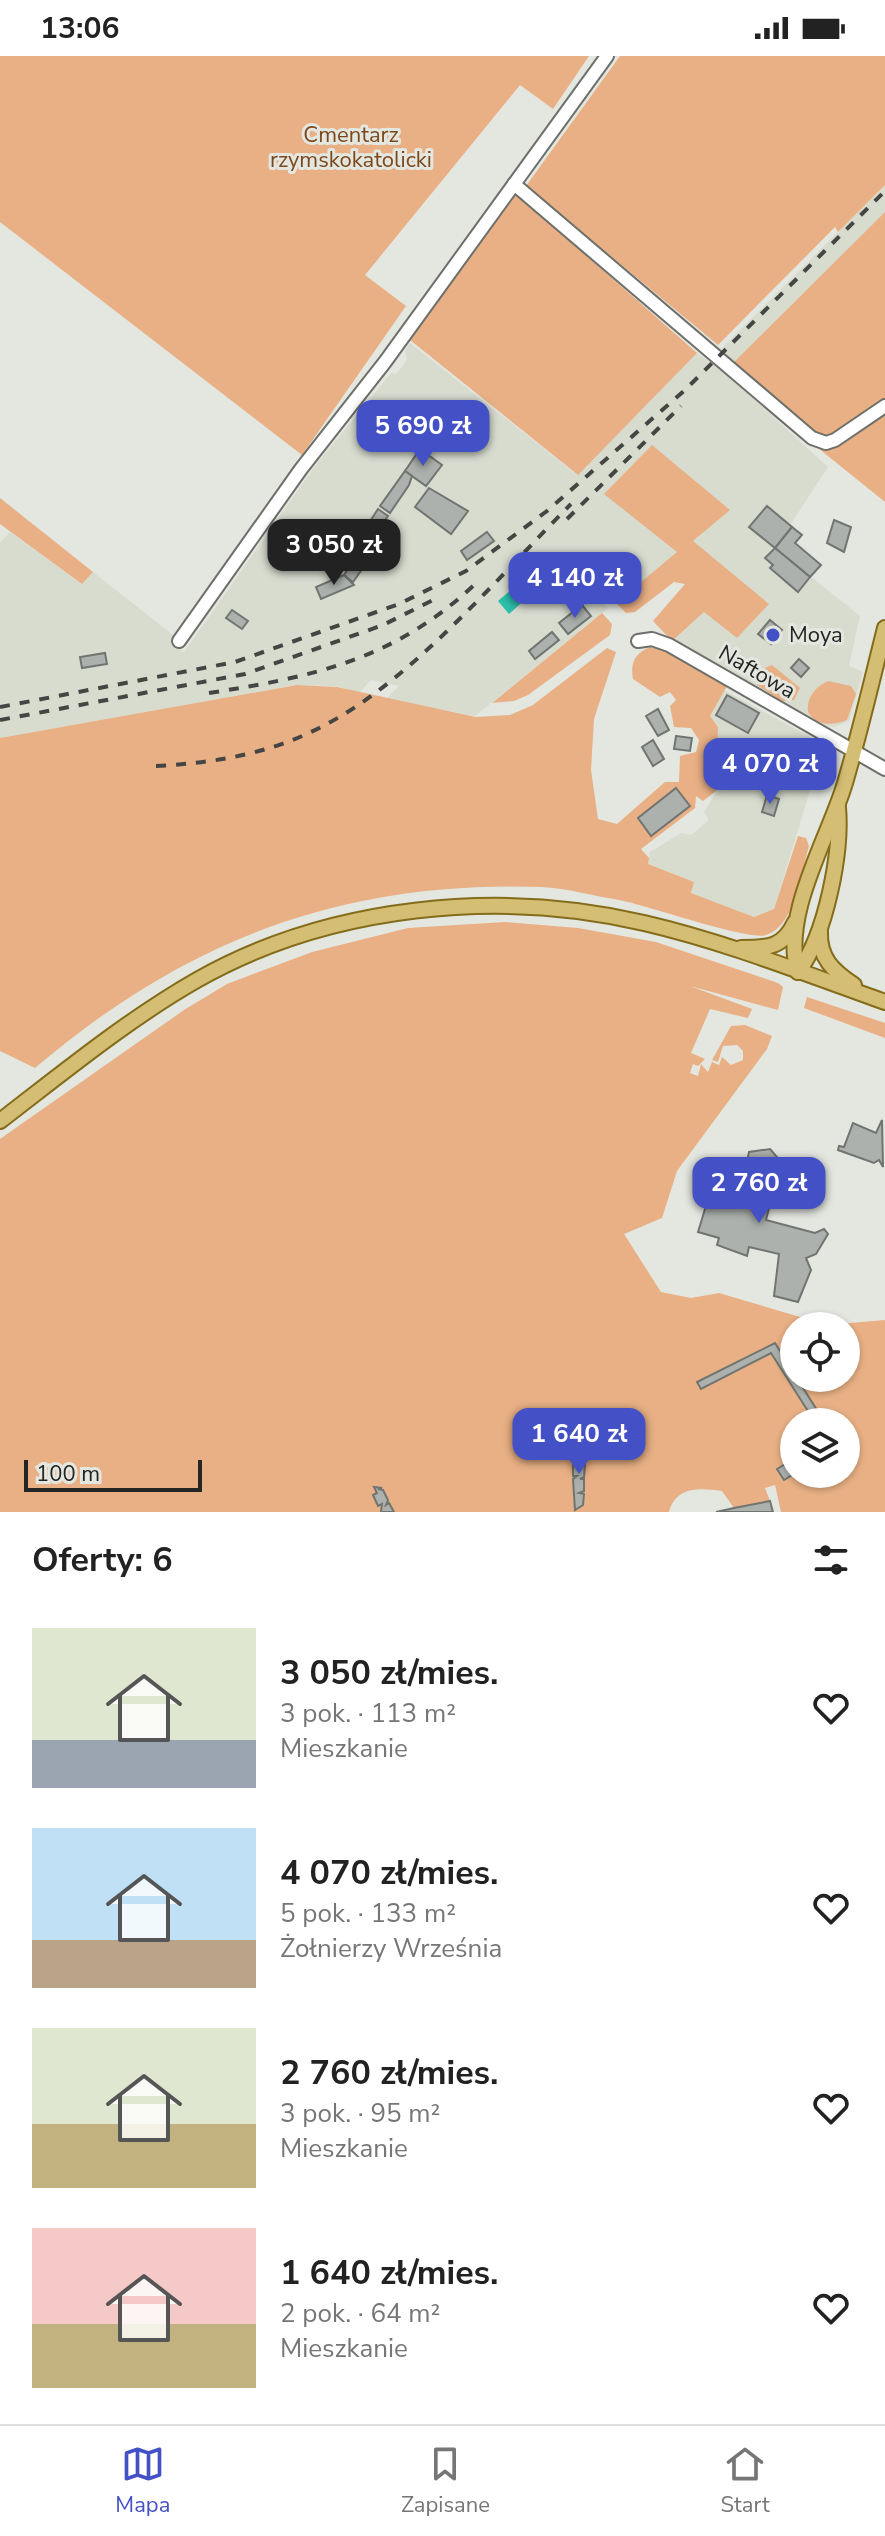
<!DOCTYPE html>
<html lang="pl">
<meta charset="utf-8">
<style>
:root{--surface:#fff;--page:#f6f6f6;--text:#222;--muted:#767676;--line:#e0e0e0;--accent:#4450c5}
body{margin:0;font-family:"Nunito Sans",sans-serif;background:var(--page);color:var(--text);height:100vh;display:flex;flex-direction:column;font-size:30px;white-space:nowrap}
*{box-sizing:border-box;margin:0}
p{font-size:26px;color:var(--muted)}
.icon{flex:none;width:44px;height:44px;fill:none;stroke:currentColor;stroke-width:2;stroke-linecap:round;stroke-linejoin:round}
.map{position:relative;height:1456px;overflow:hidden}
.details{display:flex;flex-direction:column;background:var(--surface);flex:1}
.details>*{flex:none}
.tools{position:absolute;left:780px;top:1256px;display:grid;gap:16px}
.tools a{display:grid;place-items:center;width:80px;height:80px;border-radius:50%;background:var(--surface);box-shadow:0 2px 6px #0004;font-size:40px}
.scale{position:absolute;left:24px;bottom:20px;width:178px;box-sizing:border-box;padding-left:8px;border:4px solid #252523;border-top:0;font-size:22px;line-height:28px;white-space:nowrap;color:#252523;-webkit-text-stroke:6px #e4e6e0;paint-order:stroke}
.price{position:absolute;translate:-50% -68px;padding:0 18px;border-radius:16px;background:var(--accent);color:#fff;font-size:26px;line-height:52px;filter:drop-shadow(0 2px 4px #0008)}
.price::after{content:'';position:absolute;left:50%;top:48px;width:24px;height:18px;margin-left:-12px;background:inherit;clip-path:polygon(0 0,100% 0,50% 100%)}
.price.selected{background:#222;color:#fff}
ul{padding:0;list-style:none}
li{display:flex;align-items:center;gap:24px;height:200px;padding:0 32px}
li span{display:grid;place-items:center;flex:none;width:224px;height:160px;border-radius:0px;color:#555}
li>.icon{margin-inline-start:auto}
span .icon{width:96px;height:96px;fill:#fffc;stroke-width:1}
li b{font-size:34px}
h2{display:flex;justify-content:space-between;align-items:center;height:96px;padding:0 32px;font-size:34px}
.status{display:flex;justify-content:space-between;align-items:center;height:56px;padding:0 40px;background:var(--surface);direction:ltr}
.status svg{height:22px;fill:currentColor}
.menu{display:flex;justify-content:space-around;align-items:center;height:112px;border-top:2px solid var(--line);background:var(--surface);font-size:22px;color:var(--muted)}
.menu a{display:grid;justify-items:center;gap:4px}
.menu .selected{color:var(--accent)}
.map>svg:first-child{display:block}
</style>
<div class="status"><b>13:06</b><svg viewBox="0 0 49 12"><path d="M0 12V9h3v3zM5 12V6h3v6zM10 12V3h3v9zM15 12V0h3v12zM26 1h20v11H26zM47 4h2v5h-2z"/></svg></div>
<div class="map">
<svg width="885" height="1456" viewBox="0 0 885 1456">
<rect width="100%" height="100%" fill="#e4e6e0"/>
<g fill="#d8dccf">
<polygon points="885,129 885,156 733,308 720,294"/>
<polygon points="410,287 577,419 697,297 724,316 828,411 775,492 860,560 849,610 863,616 849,665 834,671 824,669 672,585 704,556 692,485 730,454 616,547 612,543 605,549 608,552 475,660 386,643 399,630 371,624 359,637 336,630 296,629 0,682 0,487 10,476 82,528 93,516 173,579 171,587 184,596 315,410 391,317 396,318 407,304 405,295"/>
<polygon points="724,634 812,682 818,708 774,853 753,861 691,837 694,826 648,808 650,796 681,777 691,779 709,764 704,756 716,736 718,671 710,660"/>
</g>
<g fill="#e8b084" fill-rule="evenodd">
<polygon points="0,0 589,0 553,53 520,29 365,219 406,250 302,399 0,166"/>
<polygon points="620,0 885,0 885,129 838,176 835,171 718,289 526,130"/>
<polygon points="513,135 697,297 578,419 410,284"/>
<polygon points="885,156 885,446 724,316"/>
<polygon points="652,389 730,454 693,485 769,548 737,582 704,556 672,585 653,565 685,528 674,526 635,556 626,557 616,547 677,496 604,438"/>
<polygon points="0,442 93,516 82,528 0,468"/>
<polygon points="602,557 612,568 610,579 528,639 514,645 492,647"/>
<path d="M650,591L661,593L727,630L710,660L718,671L716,735L703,745L696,740L695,752L641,793L649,802L648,808L694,826L691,837L754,861L774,853L798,780L806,782L809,790C801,817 796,869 766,879C748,885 647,849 619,844C594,840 567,832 541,831C343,824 185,884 35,1012L0,995V682L297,629L337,631L476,661L510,659L533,649L607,592L616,596L594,663L591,714L598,763L617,768L665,726H679L680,700L696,696L699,684L691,672L674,671L670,650L676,644L670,636L660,641L633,623C630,607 635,597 650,591Z"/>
<polygon points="772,609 800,632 794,644 781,645 757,629 758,615"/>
<path d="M828,625L851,630L856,638L847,664C833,670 816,670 808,656C806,642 816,630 828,625Z"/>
<path d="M505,866L578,872L656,886L778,927L783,931L778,954L690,930L752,953L748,962L710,953L691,997L705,1003L698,1010L693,1008L690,1017L698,1020L701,1008L708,1016L712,1006L719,1009L722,1001L731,1009L743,1004V995L737,989L723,990L718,1006L712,1004L731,970L745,969L772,980L767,993L677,1115L662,1162L624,1178L661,1236L691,1242L719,1237L827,1269L885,1264V1456H781L775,1429L765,1432L770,1445L734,1452L722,1435C700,1432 676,1430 669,1456H0V1083L184,954L227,928L312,896L408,872ZM794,1270H846V1322H794ZM794,1366H846V1418H794Z"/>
<polygon points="807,941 885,967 885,982 804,952"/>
</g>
<polygon fill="#2cbfab" points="527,520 538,532 509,558 498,545"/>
<g fill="#acb1ad" stroke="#707571" stroke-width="2">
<polygon points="420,393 442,409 426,430 405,415"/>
<polygon points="405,415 412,420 409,429 390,457 380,450"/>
<polygon points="429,432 468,455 451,478 415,451"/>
<polygon points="767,450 792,471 775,492 749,471"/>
<polygon points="378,453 388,460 374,479 365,473"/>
<polygon points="834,464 851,471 844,496 827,487"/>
<polygon points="792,471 802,479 795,487 821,509 810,521 775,492"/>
<polygon points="487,476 494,485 467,504 461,495"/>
<polygon points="363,492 372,499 353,526 344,519"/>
<polygon points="775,492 810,521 798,536 770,512 773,509 765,502"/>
<polygon points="344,519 354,529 321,543 316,531"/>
<polygon points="582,549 591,560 568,578 559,567"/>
<polygon points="232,554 248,565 242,573 226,562"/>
<polygon points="770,564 782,574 771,588 758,578"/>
<polygon points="552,576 559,584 535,603 529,595"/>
<polygon points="105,597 107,608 82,612 80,601"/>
<polygon points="799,603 809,612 801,621 791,612"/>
<polygon points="727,639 759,657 748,677 716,659"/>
<polygon points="658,653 669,674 658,680 646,660"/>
<polygon points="676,680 692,682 690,695 674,693"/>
<polygon points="653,684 664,703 653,710 642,691"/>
<polygon points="676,732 690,750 651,780 638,762"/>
<polygon points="767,739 779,743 774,760 762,756"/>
<polygon points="882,1064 883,1111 879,1104 874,1107 838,1094 839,1090 844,1091 853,1067 876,1077"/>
<polygon points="770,1093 777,1101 769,1107 766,1119 773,1125 764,1125 758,1147 769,1152 766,1164 815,1177 824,1173 828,1178 816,1198 806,1202 811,1214 798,1246 774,1240 779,1198 749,1191 747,1200 717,1189 719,1182 698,1176 712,1130 729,1112 738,1114 741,1105 747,1106 749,1096"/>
<polygon points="775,1287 820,1359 813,1363 771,1297 701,1333 697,1326"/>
<polygon points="582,1388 581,1395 585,1395 585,1406 580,1406 585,1409 584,1421 580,1423 584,1423 584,1435 579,1437 584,1438 583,1449 575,1454 573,1423 577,1420 573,1420 573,1409 578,1406 573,1406 574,1394 578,1395 575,1391"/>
<polygon points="794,1403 794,1418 784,1424 777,1413"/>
<polygon points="374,1431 382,1432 378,1433 383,1434 388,1444 386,1449 389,1447 394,1456 381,1456 382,1448 378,1450 373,1439 377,1437"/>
<polygon points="770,1445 773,1456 716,1456 734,1452"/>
</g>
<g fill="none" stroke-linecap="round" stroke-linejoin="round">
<g stroke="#6d6f6a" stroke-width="16">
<g id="minor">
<polyline points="514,128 812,382 826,387 835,384 885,350"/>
<polyline points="179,585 301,413 385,306 607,0"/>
<polyline points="638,585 652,583 669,589 885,713"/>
</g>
</g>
<g stroke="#846c1a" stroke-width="18">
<g id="major">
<path d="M820,876C819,902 833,915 854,929"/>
<path d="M741,892C768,892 783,892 795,866"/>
<path d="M798,916C781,859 829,781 845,727C860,676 872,624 885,572"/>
<path d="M798,916C826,879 842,796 838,751"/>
<path d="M0,1065C64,1016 127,964 197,924C329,849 498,833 644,867C726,886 806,918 885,946"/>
</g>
</g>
<use href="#minor" stroke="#fff" stroke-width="12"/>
<use href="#major" stroke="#d4be73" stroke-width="14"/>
<g stroke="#454643" stroke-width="4" stroke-dasharray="10 10" stroke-linecap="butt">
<polyline points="567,463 681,350"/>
<path d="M209,637C312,621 394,604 474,529"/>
<polyline points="0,651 235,606 399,548 466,515 547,455 685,334 885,135"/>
<polyline points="0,664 245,618 383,569 433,544"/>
<path d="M156,710C214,707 269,698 321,671C411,626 499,520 571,448"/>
</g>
</g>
<circle fill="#4450c5" stroke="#e4e6e0" stroke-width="3" cx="773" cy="579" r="8"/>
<g text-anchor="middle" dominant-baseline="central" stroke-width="6" stroke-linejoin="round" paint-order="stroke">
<g font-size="22" fill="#7c491c" stroke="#e4e6e0">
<text x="351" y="79">Cmentarz<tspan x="351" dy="25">rzymskokatolicki</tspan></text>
</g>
<g font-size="22" fill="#252523" stroke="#e4e6e0" text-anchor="start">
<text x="789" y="579">Moya</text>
</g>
<g font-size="22" fill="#252523" stroke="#e4e6e0">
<text transform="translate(757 616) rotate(30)">Naftowa</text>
</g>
</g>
</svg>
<div class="tools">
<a><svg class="icon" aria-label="locate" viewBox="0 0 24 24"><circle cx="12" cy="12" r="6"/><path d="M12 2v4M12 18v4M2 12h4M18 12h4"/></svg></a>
<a><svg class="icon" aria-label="layers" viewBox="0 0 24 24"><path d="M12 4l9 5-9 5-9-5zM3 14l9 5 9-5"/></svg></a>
</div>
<div class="scale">100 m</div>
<b class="price" style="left:423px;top:412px">5 690 zł</b>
<b class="price selected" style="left:334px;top:531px">3 050 zł</b>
<b class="price" style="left:575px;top:564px">4 140 zł</b>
<b class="price" style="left:770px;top:750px">4 070 zł</b>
<b class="price" style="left:759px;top:1169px">2 760 zł</b>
<b class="price" style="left:579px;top:1420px">1 640 zł</b>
</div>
<section class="details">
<h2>Oferty: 6<svg class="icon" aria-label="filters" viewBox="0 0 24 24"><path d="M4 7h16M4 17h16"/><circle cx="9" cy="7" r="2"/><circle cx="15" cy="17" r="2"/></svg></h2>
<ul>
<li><span style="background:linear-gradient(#dfe7d0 70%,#9aa5b1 0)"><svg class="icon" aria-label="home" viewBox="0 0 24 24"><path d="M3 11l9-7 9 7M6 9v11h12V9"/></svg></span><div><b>3 050 zł/mies.</b><p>3 pok. · 113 m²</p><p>Mieszkanie</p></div><svg class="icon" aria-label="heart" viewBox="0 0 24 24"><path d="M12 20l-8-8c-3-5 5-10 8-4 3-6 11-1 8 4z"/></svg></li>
<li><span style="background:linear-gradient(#bfe0f5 70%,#b9a48a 0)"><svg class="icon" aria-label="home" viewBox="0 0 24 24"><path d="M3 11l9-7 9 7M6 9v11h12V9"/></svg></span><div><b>4 070 zł/mies.</b><p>5 pok. · 133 m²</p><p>Żołnierzy Września</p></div><svg class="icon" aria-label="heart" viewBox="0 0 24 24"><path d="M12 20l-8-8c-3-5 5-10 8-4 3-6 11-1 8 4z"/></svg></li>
<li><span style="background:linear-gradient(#dfe7d0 60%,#c2b280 0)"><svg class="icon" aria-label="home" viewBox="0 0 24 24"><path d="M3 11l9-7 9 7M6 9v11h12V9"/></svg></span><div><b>2 760 zł/mies.</b><p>3 pok. · 95 m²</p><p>Mieszkanie</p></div><svg class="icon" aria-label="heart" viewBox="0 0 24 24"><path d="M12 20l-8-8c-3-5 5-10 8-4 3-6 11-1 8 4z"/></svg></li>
<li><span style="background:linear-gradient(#f6c9c9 60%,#c2b280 0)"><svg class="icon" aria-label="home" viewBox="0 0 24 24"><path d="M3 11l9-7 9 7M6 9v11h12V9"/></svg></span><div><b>1 640 zł/mies.</b><p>2 pok. · 64 m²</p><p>Mieszkanie</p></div><svg class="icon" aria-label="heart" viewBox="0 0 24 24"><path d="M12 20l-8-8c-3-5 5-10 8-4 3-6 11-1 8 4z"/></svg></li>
</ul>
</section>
<nav class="menu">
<a class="selected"><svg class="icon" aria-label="map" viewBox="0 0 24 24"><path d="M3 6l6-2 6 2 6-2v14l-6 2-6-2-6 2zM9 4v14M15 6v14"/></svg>Mapa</a>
<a><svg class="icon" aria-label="saved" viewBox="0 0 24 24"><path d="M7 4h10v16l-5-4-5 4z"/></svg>Zapisane</a>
<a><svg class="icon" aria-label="home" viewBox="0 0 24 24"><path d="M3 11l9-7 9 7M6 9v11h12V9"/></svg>Start</a>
</nav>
